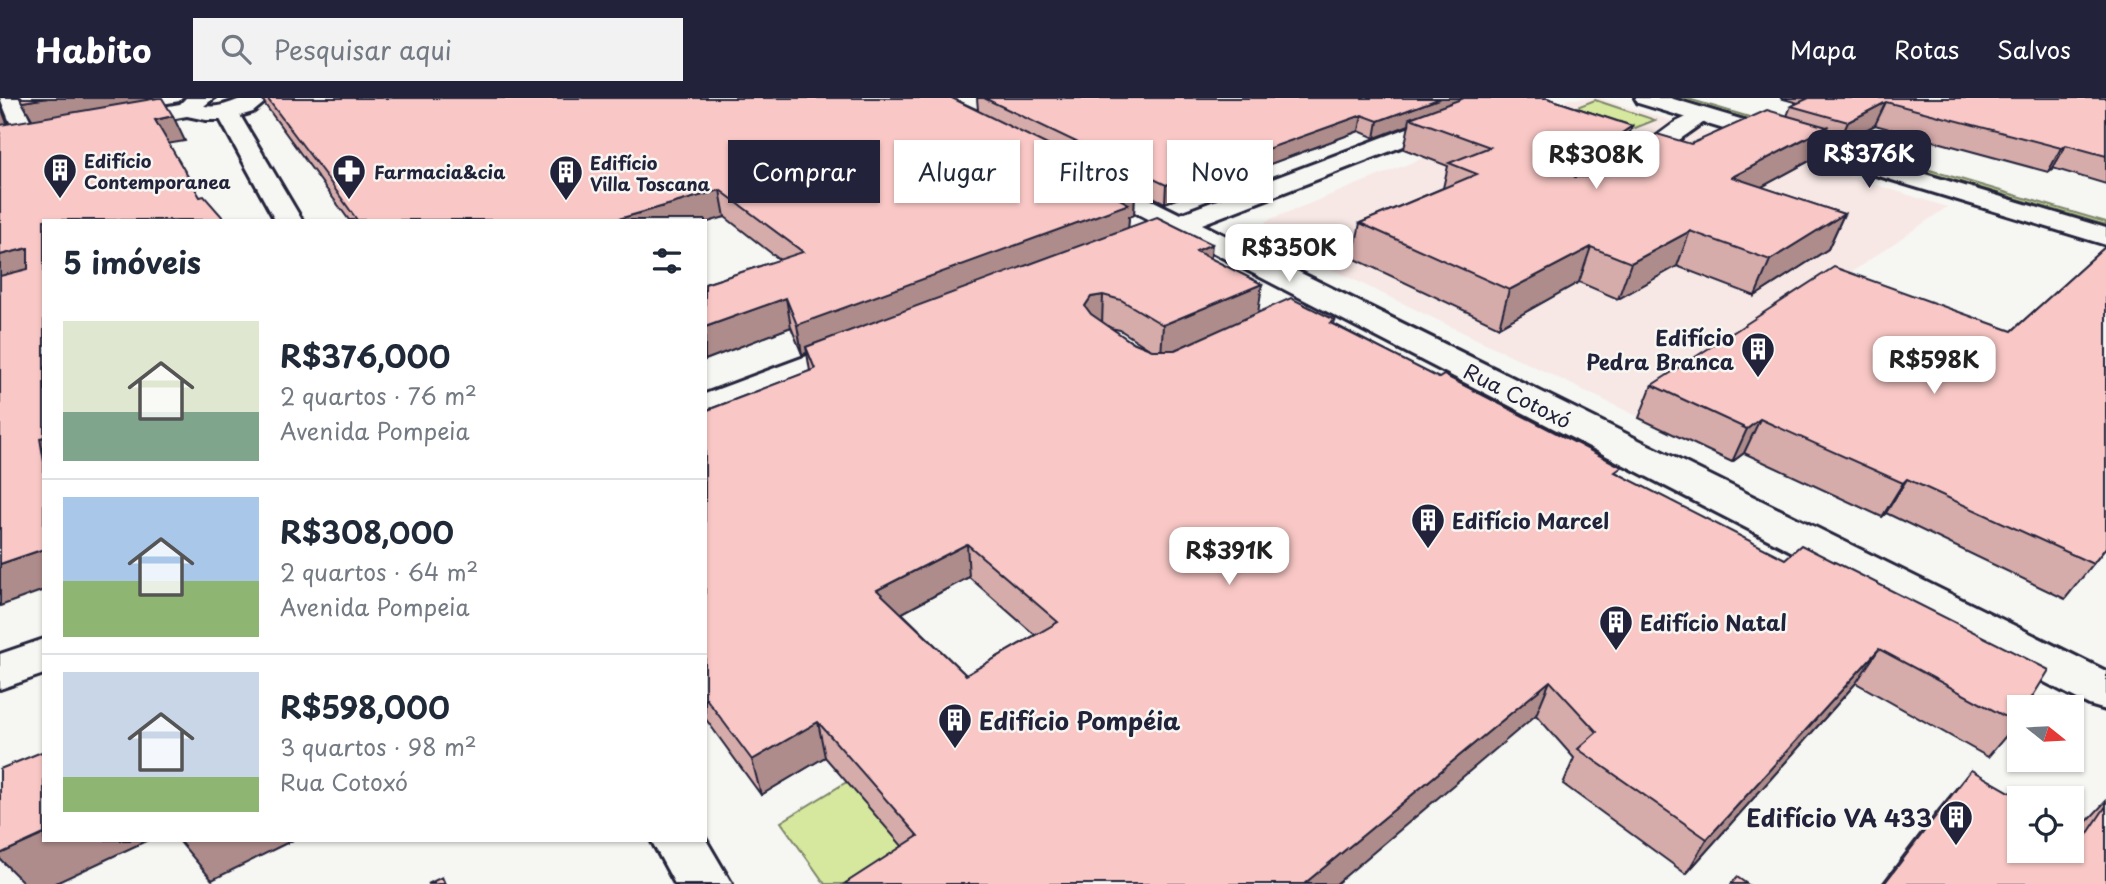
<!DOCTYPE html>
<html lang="pt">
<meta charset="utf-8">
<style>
:root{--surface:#fff;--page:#f2f2f3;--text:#1f2937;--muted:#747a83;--line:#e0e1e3;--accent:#22223b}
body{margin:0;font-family:"Playpen Sans",sans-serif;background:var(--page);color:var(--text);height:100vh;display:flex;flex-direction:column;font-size:26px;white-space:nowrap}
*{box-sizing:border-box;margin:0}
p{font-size:23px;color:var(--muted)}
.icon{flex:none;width:38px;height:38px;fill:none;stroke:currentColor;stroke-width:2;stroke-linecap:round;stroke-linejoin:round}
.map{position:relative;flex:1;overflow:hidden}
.sheet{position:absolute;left:42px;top:121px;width:665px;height:623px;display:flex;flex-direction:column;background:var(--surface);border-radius:0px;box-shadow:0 2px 5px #0004}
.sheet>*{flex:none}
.guide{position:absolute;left:728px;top:42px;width:665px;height:63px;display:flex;gap:14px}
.needle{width:46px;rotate:108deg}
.tools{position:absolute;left:2007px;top:597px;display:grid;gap:14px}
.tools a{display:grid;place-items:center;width:77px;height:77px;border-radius:0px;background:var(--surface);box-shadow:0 2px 5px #0004;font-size:35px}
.price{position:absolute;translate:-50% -60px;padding:0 16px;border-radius:14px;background:#fff;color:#222;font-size:23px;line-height:46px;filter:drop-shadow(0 2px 4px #0008)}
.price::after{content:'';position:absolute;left:50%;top:42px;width:21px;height:16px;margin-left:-10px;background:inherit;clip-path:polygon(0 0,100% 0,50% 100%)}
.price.on{background:var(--accent);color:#fff}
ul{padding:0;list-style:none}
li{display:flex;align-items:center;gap:21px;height:175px;padding:0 21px}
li+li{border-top:2px solid var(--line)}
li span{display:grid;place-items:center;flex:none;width:196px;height:140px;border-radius:0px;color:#555}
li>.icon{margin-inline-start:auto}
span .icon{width:84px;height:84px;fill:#fffc;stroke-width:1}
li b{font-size:30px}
h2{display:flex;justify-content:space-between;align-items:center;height:84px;padding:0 21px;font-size:30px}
.pill{padding:0 24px;border-radius:0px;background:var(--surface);box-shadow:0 2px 5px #0004;font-size:24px;line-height:63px}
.pill.on{background:var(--accent);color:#fff}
header{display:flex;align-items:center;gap:42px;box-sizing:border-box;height:98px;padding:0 35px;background:var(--accent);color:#fff}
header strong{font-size:33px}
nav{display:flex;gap:38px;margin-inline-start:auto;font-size:24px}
.search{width:490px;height:63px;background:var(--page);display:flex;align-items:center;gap:18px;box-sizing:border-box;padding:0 24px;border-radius:0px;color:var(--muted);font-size:26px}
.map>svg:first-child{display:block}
</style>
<header>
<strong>Habito</strong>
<div class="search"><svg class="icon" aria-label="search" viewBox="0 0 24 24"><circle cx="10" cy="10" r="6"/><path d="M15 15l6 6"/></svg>Pesquisar aqui</div>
<nav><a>Mapa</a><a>Rotas</a><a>Salvos</a></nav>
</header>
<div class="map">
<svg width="2106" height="786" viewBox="0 0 2106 786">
<rect width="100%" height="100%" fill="#f6f6f2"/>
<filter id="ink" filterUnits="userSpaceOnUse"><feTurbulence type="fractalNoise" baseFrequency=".0143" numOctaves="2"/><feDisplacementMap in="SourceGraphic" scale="14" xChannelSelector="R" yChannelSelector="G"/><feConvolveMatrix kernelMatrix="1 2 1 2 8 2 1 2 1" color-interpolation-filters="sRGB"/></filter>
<g filter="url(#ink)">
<polygon fill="#f7e8e5" points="1599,0 1947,109 1639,319 1267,140 1266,123 1570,1"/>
<g fill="#d5e89d" stroke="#7c856c" stroke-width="2">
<polygon points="1676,0 1685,0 2106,124 2106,127"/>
<polygon points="1595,2 1655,22 1595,46 1536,25"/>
<polygon points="868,671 923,772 902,786 825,786 781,724"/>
</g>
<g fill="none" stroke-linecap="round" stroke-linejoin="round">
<g stroke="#22223b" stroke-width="5">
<path id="lane" d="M1703,11L1710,13L1713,17C1710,21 1648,64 1640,68C1635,71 1630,70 1624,69L1621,64L1674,25Z"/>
</g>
<g stroke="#22223b" stroke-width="6">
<g id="street">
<polygon points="0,0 20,0 38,39 34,44 18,44"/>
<polygon points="227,7 235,9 238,14 302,122 275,122 216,14 219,9"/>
<polygon points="705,740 732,786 675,786 651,742"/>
</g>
</g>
<g stroke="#22223b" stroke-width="6">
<g id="secondary">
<path d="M186,0H214L204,8C223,10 229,4 245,0C252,0 263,0 270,0L253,14L226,22H206L187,18L119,30L111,28L107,23L111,18L180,6Z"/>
<polygon points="1487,0 1518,0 1515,5 1202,126 2106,573 2106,612 2089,607 1177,136 1165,139 1155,137 1151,131 1156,125 1079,85 1075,80 1079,75 1088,72 1097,75 1180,116"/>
<polygon points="1635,0 1670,0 2106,130 2106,147 1638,5"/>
<polygon points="858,239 869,242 874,249 869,256 705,318 705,296"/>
<polygon points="44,541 44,576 0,591 0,556"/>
</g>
</g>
<use href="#lane" fill="#f6f6f2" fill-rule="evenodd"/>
<use href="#street" fill="#f6f6f2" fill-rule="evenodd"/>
<use href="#secondary" fill="#f6f6f2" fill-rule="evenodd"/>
</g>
<g fill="#d6acaa" stroke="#22223b" stroke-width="2" fill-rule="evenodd">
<path d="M262,0H952L978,12L977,0H1547L1632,28L1622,59L1691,46L1787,18L1791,8L1798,5L1780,0H2106V86L2053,70L2048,74L1875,27L1838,47L1821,42L1813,61L1761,89L1844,116L1828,151L1755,198L1677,168L1618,201L1579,184L1499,229L1353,160L1360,125L1443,90L1448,68L1404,51L1409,27L1375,40L1359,33L1165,105L1135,90L1134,117L1129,119L1128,130L1211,160L1258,215L1335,222L1334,226L1619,376L2017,625L1988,659L1856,585L1686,776L1563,686L1574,660L1536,617L902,748L825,659L761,697L705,620V313L810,273L807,255L802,256L791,229L705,262V186L780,162L725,119L705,122H349L266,8ZM1110,230L1120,232L1151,252L1130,243ZM969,479L1035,537L966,577L902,515Z"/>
<polygon points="2106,148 2106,450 2065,501 1886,415 1882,419 1744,355 1732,364 1639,320 1652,287 2012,233"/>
<polygon points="1971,672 2078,733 2106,703 2106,786 1882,786 1939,711"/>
</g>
<g fill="#ae8c8b" stroke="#22223b" stroke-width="2">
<polygon points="48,0 160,0 36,28 22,4"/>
<polygon points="1441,0 1467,0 1410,20 1409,27 1375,40 1378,23"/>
<polygon points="1886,4 1875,27 1838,47 1848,24"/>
<polygon points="0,7 10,33 0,35"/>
<polygon points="1362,17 1359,33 1165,105 1166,87"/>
<polygon points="173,18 185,43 167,46 155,22"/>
<polygon points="1632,28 1622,59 1559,104 1569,72"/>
<polygon points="1827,29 1813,61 1719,112 1732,79"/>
<polygon points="2066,47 2053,70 2048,74 2061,50"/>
<polygon points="1135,90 1134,117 1129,119 1128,133 806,249 807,255 802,256 797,227"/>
<polygon points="720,92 725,119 705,125 705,122 615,122"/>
<polygon points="1844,116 1828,151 1755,198 1770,162"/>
<polygon points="1690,133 1677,168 1618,201 1631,165"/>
<polygon points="1212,146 1209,175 1196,153"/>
<polygon points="1591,149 1579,184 1499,229 1509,192"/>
<polygon points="28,150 44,175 0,189 0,157"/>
<polygon points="1262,186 1258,216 1161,258 1163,227"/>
<polygon points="1103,197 1102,227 1090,229 1085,208 1091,199"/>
<polygon points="786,200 791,229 705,262 705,229"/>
<polygon points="1760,321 1744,355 1732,364 1747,331"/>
<polygon points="44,339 44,364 40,340"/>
<polygon points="1907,381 1886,415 1882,419 1903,385"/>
<polygon points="967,446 969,479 882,526 877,492"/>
<polygon points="44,451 44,492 0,508 0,466"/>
<polygon points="1879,551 1856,585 1686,776 1707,741"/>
<polygon points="1550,583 1536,617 1336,786 1304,786"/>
<polygon points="818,624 825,659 761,697 752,662"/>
<polygon points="44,736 44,742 148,742 54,786 25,786 0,761 0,756"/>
<polygon points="185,742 293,742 212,782 180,744"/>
</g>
<g fill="#f9c8c6" stroke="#22223b" stroke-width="2" fill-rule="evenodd">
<polygon points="20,0 48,0 22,4"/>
<polygon points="158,0 162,0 173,18 155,22 200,99 204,98 225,122 44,122 44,339 40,340 44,364 44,451 0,466 0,178 28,171 28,150 0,157 0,27"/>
<polygon points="267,0 952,0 1135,90 1114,98 1129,106 797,227 786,200 705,229 705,186 803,154 720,92 615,122 357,122 325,77"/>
<polygon points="984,0 1441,0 1378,23 1362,17 1166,87"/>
<polygon points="1464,0 1547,0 1632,28 1569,72 1575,79 1591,79 1657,36 1691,46 1767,12 1827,29 1732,79 1844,116 1770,162 1690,133 1631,165 1591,149 1509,192 1360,125 1477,76 1449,65 1490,49 1410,20"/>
<polygon points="1809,0 2106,0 2106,58 2066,47 2061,50 1886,4 1848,24 1791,8"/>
<path d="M1157,119L1212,146L1196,153L1262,186L1163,227L1121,202L1103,197L1091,199L1085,208L1091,216L1130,243L1152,252H1175L1291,200L1335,222L1330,225L1439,280L1444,277L1622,369L1615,374L1785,461L1801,447L2049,572L2026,609H2020V620L2017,625L1879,551L1707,741L1578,651L1597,634L1550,583L1304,786H844L918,738L818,624L752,662L705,599V313L815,271L806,249ZM967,446L1058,524L966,577L877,492Z"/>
<polygon points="2106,148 2106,449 2093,466 1907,381 1903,385 1760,321 1747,331 1652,287 1834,169 2012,233"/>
<polygon points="44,653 44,736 0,756 0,671"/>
<polygon points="1971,672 2020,700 2020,752 2072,752 2072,730 2086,738 2106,708 2106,786 1884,786"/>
<polygon points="442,779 445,786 428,786"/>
<polygon points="1737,779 1747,786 1731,786"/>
</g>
</g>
<defs>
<g id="building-pin" transform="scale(1.75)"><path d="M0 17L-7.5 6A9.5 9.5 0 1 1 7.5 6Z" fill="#22223b" stroke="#f6f6f2"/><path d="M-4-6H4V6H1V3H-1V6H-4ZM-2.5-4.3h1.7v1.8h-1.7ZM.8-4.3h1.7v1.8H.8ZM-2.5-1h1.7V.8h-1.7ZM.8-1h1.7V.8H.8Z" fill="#fff"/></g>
<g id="pharmacy-pin" transform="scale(1.75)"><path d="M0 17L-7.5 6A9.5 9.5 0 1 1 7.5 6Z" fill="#22223b" stroke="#f6f6f2"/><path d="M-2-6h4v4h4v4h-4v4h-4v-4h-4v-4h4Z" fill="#fff"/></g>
</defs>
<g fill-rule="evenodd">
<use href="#building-pin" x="60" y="72"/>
<use href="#pharmacy-pin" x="349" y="73"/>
<use href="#building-pin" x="566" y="74"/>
<use href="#building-pin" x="1758" y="251"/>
<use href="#building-pin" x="1428" y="422"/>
<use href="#building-pin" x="1616" y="524"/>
<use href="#building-pin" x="955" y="622"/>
<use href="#building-pin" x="1956" y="719"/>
</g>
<g text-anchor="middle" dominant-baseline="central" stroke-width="5" stroke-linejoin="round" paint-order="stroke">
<g font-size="18" font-weight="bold" fill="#22223b" stroke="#f6f6f2" text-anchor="start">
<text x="84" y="62">Edifício<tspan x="84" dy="21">Contemporanea</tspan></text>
<text x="590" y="64">Edifício<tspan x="590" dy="21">Villa Toscana</tspan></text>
<text x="374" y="73">Farmacia&amp;cia</text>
</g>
<g font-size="21" font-weight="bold" fill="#22223b" stroke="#f6f6f2" text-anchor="start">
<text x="1734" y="239" text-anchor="end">Edifício<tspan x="1734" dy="24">Pedra Branca</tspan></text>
<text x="1452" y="422">Edifício Marcel</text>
<text x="1640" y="524">Edifício Natal</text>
</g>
<g font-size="21" fill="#22223b" stroke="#f6f6f2">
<text transform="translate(1518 297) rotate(27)">Rua Cotoxó</text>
</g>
<g font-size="24" font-weight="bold" fill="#22223b" stroke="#f6f6f2" text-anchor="start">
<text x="979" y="622">Edifício Pompéia</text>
<text x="1932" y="719" text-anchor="end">Edifício VA 433</text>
</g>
</g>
</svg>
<div class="tools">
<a><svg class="needle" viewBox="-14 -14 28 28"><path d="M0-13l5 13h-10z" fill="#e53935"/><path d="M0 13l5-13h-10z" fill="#747a83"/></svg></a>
<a><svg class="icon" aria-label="locate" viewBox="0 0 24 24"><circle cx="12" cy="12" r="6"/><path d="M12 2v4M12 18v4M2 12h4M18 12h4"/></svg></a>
</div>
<b class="price on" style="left:1869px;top:92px">R$376K</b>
<b class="price" style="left:1596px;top:93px">R$308K</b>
<b class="price" style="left:1289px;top:186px">R$350K</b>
<b class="price" style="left:1934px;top:298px">R$598K</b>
<b class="price" style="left:1229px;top:489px">R$391K</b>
<div class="guide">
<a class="pill on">Comprar</a>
<a class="pill">Alugar</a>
<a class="pill">Filtros</a>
<a class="pill">Novo</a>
</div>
<section class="sheet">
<h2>5 imóveis<svg class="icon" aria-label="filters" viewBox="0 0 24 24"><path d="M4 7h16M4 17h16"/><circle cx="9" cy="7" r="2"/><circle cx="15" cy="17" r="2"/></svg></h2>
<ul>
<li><span style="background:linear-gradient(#dfe7d0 65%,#7fa58c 0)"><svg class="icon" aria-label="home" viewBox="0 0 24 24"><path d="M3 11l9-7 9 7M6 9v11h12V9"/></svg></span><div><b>R$376,000</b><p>2 quartos · 76 m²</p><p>Avenida Pompeia</p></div></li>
<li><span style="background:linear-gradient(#a9c7e8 60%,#8fb573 0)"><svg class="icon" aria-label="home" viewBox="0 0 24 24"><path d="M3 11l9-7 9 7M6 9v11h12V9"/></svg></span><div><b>R$308,000</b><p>2 quartos · 64 m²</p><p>Avenida Pompeia</p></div></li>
<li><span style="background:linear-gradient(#c9d6e8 75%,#8fb573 0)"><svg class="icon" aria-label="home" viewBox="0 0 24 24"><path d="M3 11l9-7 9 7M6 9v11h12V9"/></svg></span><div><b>R$598,000</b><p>3 quartos · 98 m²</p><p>Rua Cotoxó</p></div></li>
</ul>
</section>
</div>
